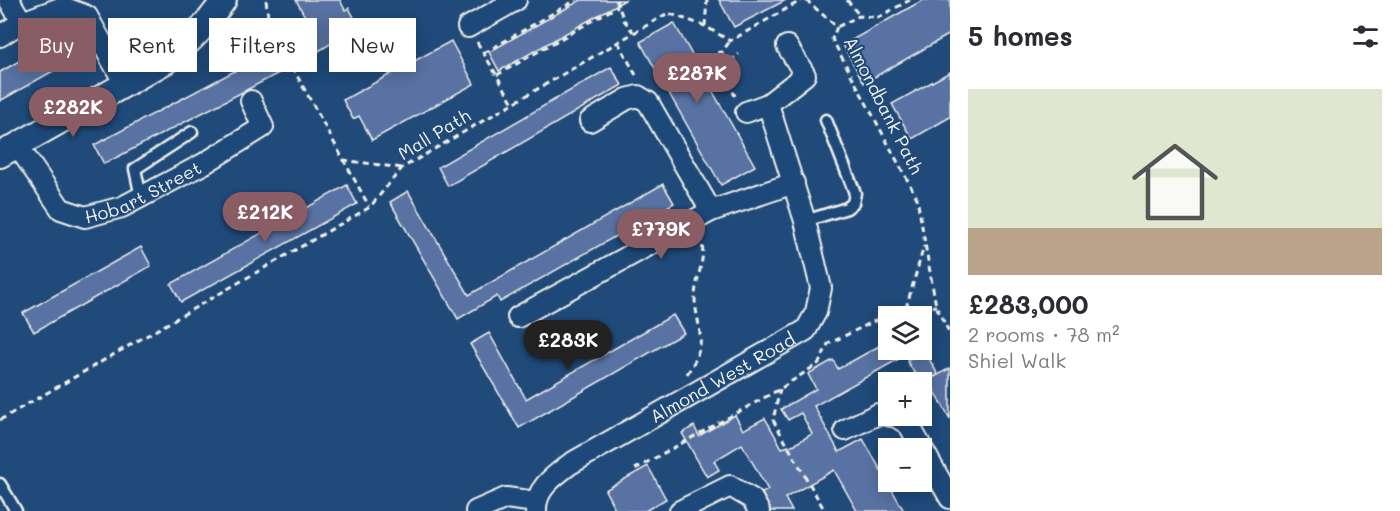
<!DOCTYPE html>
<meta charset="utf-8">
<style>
:root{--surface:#fff;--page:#f2f2f3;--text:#2b2b33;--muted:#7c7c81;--line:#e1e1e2;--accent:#8a5d65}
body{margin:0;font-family:Mali,sans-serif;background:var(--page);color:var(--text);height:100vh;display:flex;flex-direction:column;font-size:22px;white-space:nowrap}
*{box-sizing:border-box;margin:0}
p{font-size:20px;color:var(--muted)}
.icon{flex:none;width:33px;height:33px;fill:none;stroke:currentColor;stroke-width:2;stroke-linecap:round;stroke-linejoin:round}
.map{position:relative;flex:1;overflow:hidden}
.side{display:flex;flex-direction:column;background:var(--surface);width:450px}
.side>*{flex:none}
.top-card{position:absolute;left:18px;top:18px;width:570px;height:54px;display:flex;gap:12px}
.buttons{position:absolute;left:878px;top:306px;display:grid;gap:12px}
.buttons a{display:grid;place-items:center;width:54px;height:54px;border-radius:0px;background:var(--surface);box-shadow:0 3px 15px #0003;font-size:30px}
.price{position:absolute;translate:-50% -51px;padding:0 14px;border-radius:21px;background:var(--accent);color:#fff;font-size:20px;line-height:39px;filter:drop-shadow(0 2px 3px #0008)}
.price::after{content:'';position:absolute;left:50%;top:36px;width:18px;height:14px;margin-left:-9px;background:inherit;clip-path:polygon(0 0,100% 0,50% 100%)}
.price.current{background:#222;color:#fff}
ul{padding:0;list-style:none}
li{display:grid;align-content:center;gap:12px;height:318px;padding:0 18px}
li+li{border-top:2px solid var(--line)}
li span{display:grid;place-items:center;height:186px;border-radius:0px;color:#555}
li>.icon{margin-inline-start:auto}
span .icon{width:108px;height:108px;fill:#fffc;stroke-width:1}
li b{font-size:26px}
h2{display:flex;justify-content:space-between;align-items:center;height:72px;padding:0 18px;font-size:26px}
.pill{padding:0 21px;border-radius:0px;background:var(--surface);box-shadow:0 3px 15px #0003;font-size:21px;line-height:54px}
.pill.current{background:var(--accent);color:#fff}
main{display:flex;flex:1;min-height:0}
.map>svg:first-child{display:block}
</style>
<main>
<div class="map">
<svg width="950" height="511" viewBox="0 0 950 511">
<rect width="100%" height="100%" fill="#1f4a7a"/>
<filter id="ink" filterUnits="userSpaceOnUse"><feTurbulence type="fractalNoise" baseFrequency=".0167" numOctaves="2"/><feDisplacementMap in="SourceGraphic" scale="12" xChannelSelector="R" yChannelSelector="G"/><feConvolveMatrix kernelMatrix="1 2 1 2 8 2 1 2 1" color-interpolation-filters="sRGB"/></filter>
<g filter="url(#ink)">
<g fill="#5872a3" stroke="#f4f1e8" stroke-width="1.5">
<polygon points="296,0 340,0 345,10 349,8 359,27 317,52 303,27 309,24"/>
<polygon points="581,0 625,0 499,71 489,52"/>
<polygon points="719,0 786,0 734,27"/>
<polygon points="923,0 950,0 950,34 864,83 843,45"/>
<polygon points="674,23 755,166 721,185 640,42"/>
<polygon points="56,40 69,62 0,101 0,72"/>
<polygon points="451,41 474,84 372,140 359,116 353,119 343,100"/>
<polygon points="271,52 281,72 104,164 94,145"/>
<polygon points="611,67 622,85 448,186 438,167"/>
<polygon points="950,72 950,117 912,139 892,104"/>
<polygon points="663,184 674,203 500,302 497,296 458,319 390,202 408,191 469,295"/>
<polygon points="347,185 357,204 181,302 171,284"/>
<polygon points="141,247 151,266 34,332 23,313"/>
<polygon points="673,315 684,333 519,428 470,344 489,333 526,399"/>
<polygon points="888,341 888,350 915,350 814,406 839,452 863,439 904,511 857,511 834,470 785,498 792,511 771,511 762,493 768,490 742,444 714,461 719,470 707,477 682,433 694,426 699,436 735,415 743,430 765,418 782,448 795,444 812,434 801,413 788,420 781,409 816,389 808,374 833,360 838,369"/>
<polygon points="925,351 938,375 921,384 907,361"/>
<polygon points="950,368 950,419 929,380"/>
<polygon points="648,466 666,499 645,511 616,511 605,490"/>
</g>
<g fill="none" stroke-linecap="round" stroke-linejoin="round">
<g stroke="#f4f1e8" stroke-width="15">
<g id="service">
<polyline points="141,197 135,169 192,132"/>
<polyline points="805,221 847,208 853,203 855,193 826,120"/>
<polyline points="0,484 16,511"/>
</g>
</g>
<g stroke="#f4f1e8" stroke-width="24">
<g id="minor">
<polyline points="9,0 22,22"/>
<polyline points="468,27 516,0"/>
<polyline points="0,36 22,22 63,7 87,16 125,84"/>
<polyline points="768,104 805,75 787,46"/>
<polyline points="590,121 627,99 638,96 648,102 711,211"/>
<path id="s1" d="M17,145L61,209L85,217L122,207L205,163L263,127L251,101"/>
<polyline points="518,317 711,211 794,183"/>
<polyline points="891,416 895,416 909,425 950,498"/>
<polyline points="845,430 878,414 888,415"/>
<polyline points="476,511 506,498 536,502"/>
<path id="s2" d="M536,511C535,489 554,476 570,464L806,330L816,312L821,288L805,221L768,104L746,112"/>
<polyline points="680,511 730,486 752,499 759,511"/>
</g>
</g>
<g stroke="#f4f1e8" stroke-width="28">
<path id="tertiary" d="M0,155L166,61C190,42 206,26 224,0"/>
</g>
<g stroke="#f4f1e8" stroke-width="3" stroke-dasharray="6 4.5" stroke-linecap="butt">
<polyline points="266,0 269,25 369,206"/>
<polyline points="616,0 624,20 633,32"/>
<polyline points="806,0 837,27 859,16 879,17 910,0"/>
<polyline points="847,0 859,15"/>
<polyline points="705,26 707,0"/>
<polyline points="837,27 832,39 917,198 936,306 950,334"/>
<polyline points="477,42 513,103"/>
<polyline points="618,42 637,77"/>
<polyline points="722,52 722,68 735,96"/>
<polyline points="484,53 576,0"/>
<polyline points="722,68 739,54"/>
<polyline points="497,75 618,6"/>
<polyline points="706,80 714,53 722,52 730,41"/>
<polyline points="343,160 402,168"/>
<polyline points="906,308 924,246"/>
<path d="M687,374C693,365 698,356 700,345C702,332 695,312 695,298C695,278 707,259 701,239"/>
<polyline points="780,389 773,420 825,511"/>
<polyline points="0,420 370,207 402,168 668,13 705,26 730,41 802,0"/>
<polyline points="635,469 780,389 819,363 828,344 901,308 936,306"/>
</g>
<use href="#service" stroke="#1f4a7a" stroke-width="10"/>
<use href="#minor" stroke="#1f4a7a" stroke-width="20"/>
<use href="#tertiary" stroke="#1f4a7a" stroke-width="24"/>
</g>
</g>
<g text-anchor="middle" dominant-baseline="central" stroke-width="4.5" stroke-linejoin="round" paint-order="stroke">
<g font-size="18" fill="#f4f1e8" stroke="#1f4a7a">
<text transform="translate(884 105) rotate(63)">Almondbank Path</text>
<text transform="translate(434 134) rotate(-31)">Mall Path</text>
<text stroke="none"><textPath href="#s1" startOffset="166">Hobart Street</textPath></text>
<text stroke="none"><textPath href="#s2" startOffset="236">Almond West Road</textPath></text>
</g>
</g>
</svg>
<div class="buttons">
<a><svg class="icon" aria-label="layers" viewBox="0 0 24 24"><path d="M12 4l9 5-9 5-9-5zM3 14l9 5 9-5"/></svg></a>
<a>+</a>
<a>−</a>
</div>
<b class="price" style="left:697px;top:104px">£287K</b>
<b class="price" style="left:73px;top:138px">£282K</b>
<b class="price" style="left:265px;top:243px">£212K</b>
<b class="price" style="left:661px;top:260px">£779K</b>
<b class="price current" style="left:568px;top:371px">£283K</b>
<div class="top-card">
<a class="pill current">Buy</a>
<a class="pill">Rent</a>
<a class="pill">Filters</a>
<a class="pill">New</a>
</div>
</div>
<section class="side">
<h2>5 homes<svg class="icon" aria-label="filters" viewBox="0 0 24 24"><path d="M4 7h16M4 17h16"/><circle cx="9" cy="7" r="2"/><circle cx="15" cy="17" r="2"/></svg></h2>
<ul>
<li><span style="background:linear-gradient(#dfe7d0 75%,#b9a48a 0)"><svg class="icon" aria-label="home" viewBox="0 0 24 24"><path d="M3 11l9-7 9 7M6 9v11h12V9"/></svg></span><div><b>£283,000</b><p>2 rooms · 78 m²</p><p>Shiel Walk</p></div></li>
</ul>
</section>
</main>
